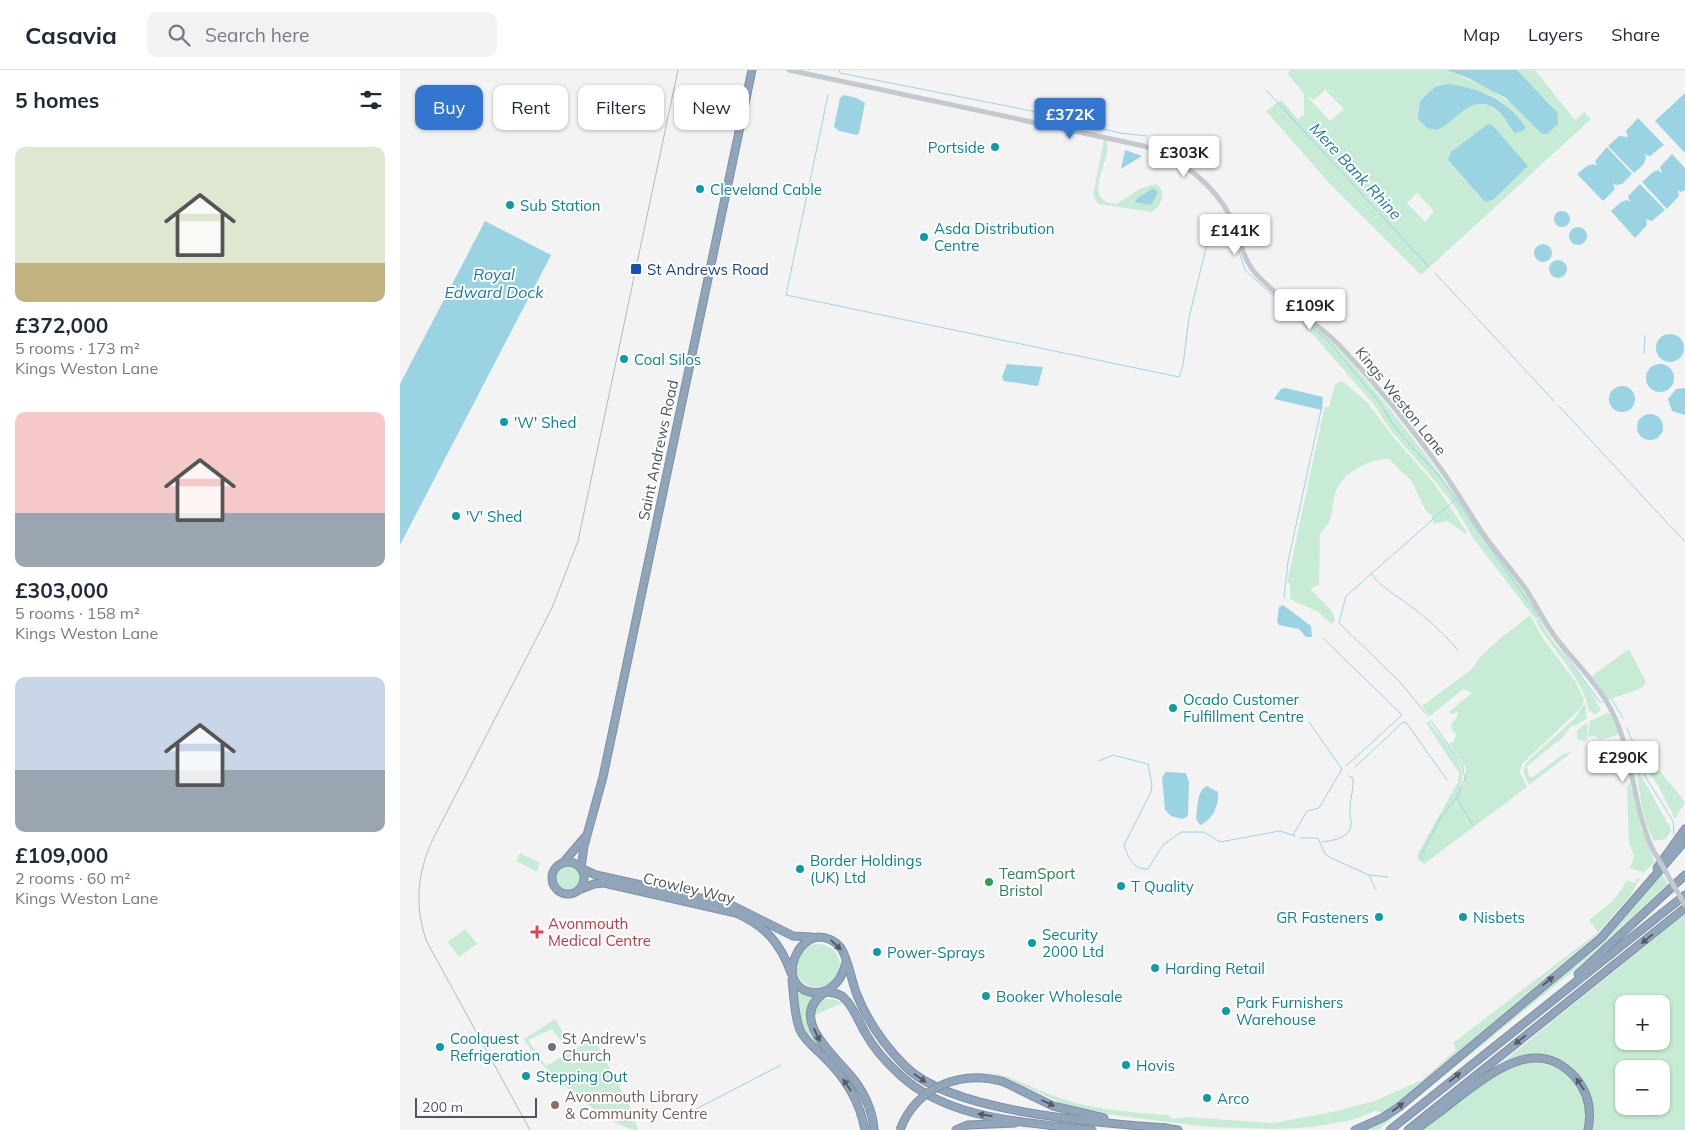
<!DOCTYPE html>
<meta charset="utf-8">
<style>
:root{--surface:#fff;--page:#f2f2f3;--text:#1f2937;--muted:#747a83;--line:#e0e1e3;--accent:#3276cf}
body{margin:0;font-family:Mulish,sans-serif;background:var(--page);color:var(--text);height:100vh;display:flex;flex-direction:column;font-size:19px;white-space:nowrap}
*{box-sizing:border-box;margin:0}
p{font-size:16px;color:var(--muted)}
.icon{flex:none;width:28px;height:28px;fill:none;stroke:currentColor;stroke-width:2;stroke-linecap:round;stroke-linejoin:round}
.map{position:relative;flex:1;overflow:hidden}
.drawer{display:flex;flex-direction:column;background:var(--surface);width:400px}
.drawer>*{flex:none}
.guide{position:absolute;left:15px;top:15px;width:475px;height:45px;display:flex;gap:10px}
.fabs{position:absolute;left:1215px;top:925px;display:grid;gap:10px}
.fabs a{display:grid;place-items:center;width:55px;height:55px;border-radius:10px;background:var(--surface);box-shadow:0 1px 4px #0004;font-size:25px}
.scale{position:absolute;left:15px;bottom:12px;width:122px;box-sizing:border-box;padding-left:5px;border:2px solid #4c555e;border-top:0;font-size:14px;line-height:18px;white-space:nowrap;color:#4c555e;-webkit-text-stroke:4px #fff;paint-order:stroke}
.price{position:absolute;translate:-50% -42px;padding:0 11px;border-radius:5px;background:#fff;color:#222;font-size:16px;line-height:32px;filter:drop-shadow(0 1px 2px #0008)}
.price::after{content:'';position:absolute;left:50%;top:30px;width:15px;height:11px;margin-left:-8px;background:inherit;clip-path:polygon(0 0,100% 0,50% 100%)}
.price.selected{background:var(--accent);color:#fff}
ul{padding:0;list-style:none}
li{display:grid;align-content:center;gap:10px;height:265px;padding:0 15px}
li span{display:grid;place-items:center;height:155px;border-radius:10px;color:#555}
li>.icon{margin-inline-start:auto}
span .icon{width:90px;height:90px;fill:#fffc;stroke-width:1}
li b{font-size:21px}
h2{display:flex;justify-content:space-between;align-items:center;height:60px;padding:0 15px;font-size:21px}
.pill{padding:0 18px;border-radius:10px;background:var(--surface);box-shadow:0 1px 4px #0004;font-size:18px;line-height:45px}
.pill.selected{background:var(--accent);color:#fff}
header{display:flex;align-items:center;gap:30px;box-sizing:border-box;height:70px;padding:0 25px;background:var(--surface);border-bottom:1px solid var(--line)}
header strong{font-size:24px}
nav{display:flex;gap:28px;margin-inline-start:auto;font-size:18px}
.search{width:350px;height:45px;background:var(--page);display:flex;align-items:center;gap:12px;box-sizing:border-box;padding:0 18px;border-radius:10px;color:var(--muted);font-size:19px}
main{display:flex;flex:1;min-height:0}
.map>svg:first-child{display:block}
</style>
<header>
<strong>Casavia</strong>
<div class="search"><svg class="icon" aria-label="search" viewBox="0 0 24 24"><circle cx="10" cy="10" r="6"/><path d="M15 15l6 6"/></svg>Search here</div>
<nav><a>Map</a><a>Layers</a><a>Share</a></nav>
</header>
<main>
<section class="drawer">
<h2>5 homes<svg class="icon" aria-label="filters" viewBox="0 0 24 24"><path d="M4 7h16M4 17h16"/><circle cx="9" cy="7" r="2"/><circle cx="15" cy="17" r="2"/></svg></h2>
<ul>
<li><span style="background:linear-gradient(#dfe7d0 75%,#c2b280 0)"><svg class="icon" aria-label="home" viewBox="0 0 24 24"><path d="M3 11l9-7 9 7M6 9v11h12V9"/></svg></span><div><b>£372,000</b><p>5 rooms · 173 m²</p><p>Kings Weston Lane</p></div></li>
<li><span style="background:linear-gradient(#f6c9c9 65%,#9aa5b1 0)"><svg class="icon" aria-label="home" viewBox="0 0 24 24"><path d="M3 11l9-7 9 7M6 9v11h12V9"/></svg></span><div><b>£303,000</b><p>5 rooms · 158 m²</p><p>Kings Weston Lane</p></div></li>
<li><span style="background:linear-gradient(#c9d6e8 60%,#9aa5b1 0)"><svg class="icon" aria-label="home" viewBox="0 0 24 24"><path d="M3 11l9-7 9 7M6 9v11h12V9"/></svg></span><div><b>£109,000</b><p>2 rooms · 60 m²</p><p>Kings Weston Lane</p></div></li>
</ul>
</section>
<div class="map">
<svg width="1285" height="1060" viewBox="0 0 1285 1060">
<rect width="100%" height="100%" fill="#f4f3f3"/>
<g fill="#c8ebd6" fill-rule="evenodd">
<path d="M891,0H1046L1089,18L1118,38L1152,36L1117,0H1135L1175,50L1184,42L1191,49L1021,205L930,114L866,41L881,30L898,49L904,45V23L887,4ZM1035,17C1077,17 1099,20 1125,56L1112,61L1103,46L1088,35L1077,33L1067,38L1020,31ZM925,20L944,39L930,51L906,25L914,30ZM1049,84L1128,96L1093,130L1085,132L1050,93ZM1017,123L1034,141L1025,152L1007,133Z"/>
<path d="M704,70L706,71C715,87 678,131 716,134L741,118L756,114C767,121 762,136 752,142L698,134L693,125Z"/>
<path d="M887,239C924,233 1114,504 1140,546L1136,550L1074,469L1053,434L1034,410L992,362L972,332L915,267Z"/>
<path d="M942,311L969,334L989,362L1033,412L1067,462L1066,464L1047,451L1034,454L1031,445L1026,441L1011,410L988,389C969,389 941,403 935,424C929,445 937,445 920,463L919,515L910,519L932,541L935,550L932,554L918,542L890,529V513H887L923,344L925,337H929L935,314Z"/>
<path d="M1130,545L1144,570L1175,611L1184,629L1182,637L1122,694L1120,703L1127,717L1024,794L1018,789L1017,785L1058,712L1059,703L1026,653L1032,650L1030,654C1043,671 1071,694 1060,717L1064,716L1066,698L1049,673L1054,672L1056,663L1052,661L1051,654L1056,649L1058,642L1051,644L1049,642L1072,623L1063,619L1030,646L1022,636L1072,599L1080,587L1102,567Z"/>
<path d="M1139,549C1157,581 1187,607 1201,641L1194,645L1192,641L1189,642C1184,608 1153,582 1136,551Z"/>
<polygon points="1229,579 1246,612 1242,618 1208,630 1192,606"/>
<polygon points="1185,633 1187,648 1175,656 1172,655 1163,667 1127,696 1129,706 1133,707 1163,684 1172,682 1129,715 1123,702 1126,693 1176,647"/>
<polygon points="1207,643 1210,644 1219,664 1201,670 1195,666 1188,667 1190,651"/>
<polygon points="1188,652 1187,669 1184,672 1182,669 1179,671 1177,668 1177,660"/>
<polygon points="1235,667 1250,689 1285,732 1275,749 1258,715 1245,698 1246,689"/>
<path d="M1236,697L1270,757L1271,761L1266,769L1254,771C1241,748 1240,722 1236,697Z"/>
<polygon points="1230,712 1241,758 1255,792 1241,805 1242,802 1230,798 1234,786 1229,773 1227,718"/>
<polygon points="120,783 140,793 137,802 116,791"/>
<circle cx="168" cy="809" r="13"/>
<polygon points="1262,804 1268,814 1173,901 978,1060 965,1060 988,1049 1009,1033 1198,875"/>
<path d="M1237,808H1240L1231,825L1197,864L994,1035L983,1042L975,1041L952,1050L913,1057L877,1059L808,1057L713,1045L668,1036L607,1008L585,1002C610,1004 631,1018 654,1026C692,1040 728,1042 768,1045L773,1049L786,1047L873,1053L933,1042L974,1031L1022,1010L1056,980L1053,973L1198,862L1189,850C1204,838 1219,829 1226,810L1235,813Z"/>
<path d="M1285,844V1060H1193C1201,1022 1173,986 1134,985C1122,985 1111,989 1100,994ZM1224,934H1261V971H1224ZM1224,999H1261V1036H1224Z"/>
<polygon points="65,859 77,874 59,887 48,872"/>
<circle cx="418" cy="896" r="22"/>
<path d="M396,922L412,928C395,960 440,996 457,1018L453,1020L404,960L399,945Z"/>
<polygon points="423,929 433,929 442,933 415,945 417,935"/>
<polygon points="155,949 170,974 164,975 152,959 128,970 136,982 134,984 124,969"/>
<path d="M194,968L231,1039L238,1060C214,1060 151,1007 136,987L139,986L146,996Z"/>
<path d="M1130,992C1170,995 1191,1020 1185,1060H1020L1102,1001L1113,996Z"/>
</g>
<g fill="#9ad3e2">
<polygon points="1046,0 1117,0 1157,42 1158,54 1147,64 1142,64 1106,28 1068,8"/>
<path d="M1049,14C1082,19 1106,29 1125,56V60L1115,63C1109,58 1107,50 1101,44C1074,18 1061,48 1037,60L1027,58L1018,49L1020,31L1035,17Z"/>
<polygon points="1285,23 1285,83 1255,51"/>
<polygon points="444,25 457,28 465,33 459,63 457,65 439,61 434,57 440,28"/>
<polygon points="1238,48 1264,75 1250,86 1244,84 1246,87 1244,94 1234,103 1208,76 1219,66 1228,67 1226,61"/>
<polygon points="1088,54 1093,56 1128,96 1093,130 1085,132 1048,90 1051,82"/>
<polygon points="1207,77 1232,104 1222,114 1216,115 1213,113 1215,119 1203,131 1177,104 1187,96 1193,94 1197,96 1195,91"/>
<polygon points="725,80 742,86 721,99"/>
<polygon points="1272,84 1285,98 1285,120 1281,122 1278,120 1279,126 1267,139 1242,112 1253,102 1258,100 1262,103 1260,97"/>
<polygon points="1240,114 1265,140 1252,151 1246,149 1247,155 1235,168 1211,141 1221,132 1227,130 1230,132 1228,126"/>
<polygon points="753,118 758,122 751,135 735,132 738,128"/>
<circle cx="1162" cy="149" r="8"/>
<polygon points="85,151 151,185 0,475 0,314"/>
<circle cx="1178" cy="166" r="9"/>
<circle cx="1143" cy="183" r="9"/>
<circle cx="1158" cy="199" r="9"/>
<circle cx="1270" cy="278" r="14"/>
<circle cx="1260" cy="308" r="14"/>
<polygon points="607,294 643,297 638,316 604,311 602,307"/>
<circle cx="1222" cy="329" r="13"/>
<polygon points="885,318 923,327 922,340 874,329 881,319"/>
<polygon points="1285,318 1285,345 1272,341 1268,329 1276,319"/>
<circle cx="1250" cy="357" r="13"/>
<polygon points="883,535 911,556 912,567 906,567 899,559 879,555 877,551 879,537"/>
<polygon points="766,702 786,703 789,712 788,746 782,749 771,746 765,740 762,707"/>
<path d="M807,716L818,722C819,735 813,750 800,755L796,749C798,738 796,721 807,716Z"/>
</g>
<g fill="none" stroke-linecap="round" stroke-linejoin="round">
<g stroke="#9ad3e2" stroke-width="1">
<polyline points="439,0 440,3 627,40 720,63 747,66"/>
<polyline points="866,20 1029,197"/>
<polyline points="428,25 386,225 779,307 783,295 789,248 813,149 822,145 834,166 845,200 878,230"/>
<polyline points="1035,203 1154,331"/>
<polyline points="889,241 909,254 929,272 980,333 996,359 1040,407 1139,547"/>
<polyline points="1244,283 1245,266"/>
<polyline points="1159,336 1285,472"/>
<path d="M971,503C981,518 995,524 1009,535C1027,548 1043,563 1058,580"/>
<polyline points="884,527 888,492 921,340"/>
<polyline points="1140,549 1199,631 1202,632"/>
<polyline points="923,568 1002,645 946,696"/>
<polyline points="1212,630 1223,648"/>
<polyline points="1028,646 1000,612 939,553 946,526 1056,429"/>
<polyline points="1227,658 1241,692 1240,698 1273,751 1274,764"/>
<path d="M699,691L713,685L748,694L752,715L751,722L724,775C728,787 733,800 748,799L763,775L781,762H804L820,772L880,761L895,766"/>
<polyline points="955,697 1002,653 1006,652 1047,710"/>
<polyline points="1057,728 1072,754"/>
<polyline points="893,765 907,741 919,738 942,699 909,652"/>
<polyline points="900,768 918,768 925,784 931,788 969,805 976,820"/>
<path d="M922,772C933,770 949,769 951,755C952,750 949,745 950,739C950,728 954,719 953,708L949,706"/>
<polyline points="1023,790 1021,785 1041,747 1057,727 1065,709 1062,694 1032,652"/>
<polyline points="970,805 988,807"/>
<polyline points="296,1039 381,995"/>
</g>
<g stroke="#7c90a6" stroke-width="9">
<g id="highway">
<circle cx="168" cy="808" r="16"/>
<polyline points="163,793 185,767"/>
<polyline points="181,798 184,776 203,707 352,0"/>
<polyline points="1257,798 1285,759"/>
<polyline points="182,799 196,805 331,835 393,866 412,867"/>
<path d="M181,819L194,814L204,813L336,843C365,856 380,872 391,903"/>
<path d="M446,892C436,942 375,925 397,883C401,875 409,868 418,867C427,867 435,871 441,878C449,891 451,910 457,925C468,952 485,976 505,996C551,1043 702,1053 767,1058"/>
<polyline points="1178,904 1285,805"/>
<path d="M392,910C394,926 394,945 400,960C405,971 415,978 423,986C444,1006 460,1032 465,1060"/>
<path d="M426,922C433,923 439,923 444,928C454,937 459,953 466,964C474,979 487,993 500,1005C550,1051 628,1052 692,1060"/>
<path d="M424,923C386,949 438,988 455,1011C465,1025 473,1042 474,1060"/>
<polyline points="604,1012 653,1036 704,1048"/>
<polyline points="764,1058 778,1060"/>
<polyline points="556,1060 568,1055 615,1053"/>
<polyline points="955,1060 982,1048 999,1037 1201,868 1285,771"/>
<polyline points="990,1060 1285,825"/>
<polyline points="1008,1060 1285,838"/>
<path d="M1015,1060C1032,1048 1048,1036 1064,1023C1097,999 1138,967 1175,1007C1188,1022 1192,1041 1188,1060"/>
</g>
</g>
<path stroke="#c2c9cf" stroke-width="5" d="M389,0L744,76C780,88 814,114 831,148C840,167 842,189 857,205C882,232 915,250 941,277C975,313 1014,361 1043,402C1057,422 1070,444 1084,465C1097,483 1112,500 1125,518C1135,533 1143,549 1153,564C1171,588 1193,608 1208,634C1234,679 1231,732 1252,778"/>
<use href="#highway" stroke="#91a5ba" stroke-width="7"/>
<path stroke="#b5b8bb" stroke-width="1" d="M130,1060L27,872C14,837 17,803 33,769L152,538L178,471L278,0"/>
<g stroke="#7c90a6" stroke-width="9" stroke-linecap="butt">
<path id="highway-bridge" d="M500,1060C516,1017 561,999 604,1012"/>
</g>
<polyline stroke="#c2c9cf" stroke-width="5" points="1252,778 1285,835"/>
<use href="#highway-bridge" stroke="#91a5ba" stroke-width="7"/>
</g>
<defs><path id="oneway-solid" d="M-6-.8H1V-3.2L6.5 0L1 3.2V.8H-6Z" transform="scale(1.25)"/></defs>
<g fill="#535d67">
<use href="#oneway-solid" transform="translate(1247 869) rotate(141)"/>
<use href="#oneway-solid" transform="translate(436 875) rotate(43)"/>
<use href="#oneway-solid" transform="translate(1148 911) rotate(-39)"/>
<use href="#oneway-solid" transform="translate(417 965) rotate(64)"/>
<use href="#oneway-solid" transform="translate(1120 970) rotate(141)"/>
<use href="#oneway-solid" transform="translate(1055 1007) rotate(-39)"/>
<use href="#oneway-solid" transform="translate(520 1008) rotate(35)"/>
<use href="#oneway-solid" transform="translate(1180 1014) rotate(-124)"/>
<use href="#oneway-solid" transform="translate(447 1015) rotate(-124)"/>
<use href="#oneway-solid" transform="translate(648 1033) rotate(25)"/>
<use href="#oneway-solid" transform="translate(998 1037) rotate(-36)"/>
<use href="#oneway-solid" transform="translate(585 1045) rotate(-171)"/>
</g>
<g fill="#0f9aa8" stroke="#fff" stroke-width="2">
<circle cx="595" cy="77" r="5"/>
<circle cx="300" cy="119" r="5"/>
<circle cx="110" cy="135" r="5"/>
<circle cx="524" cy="167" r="5"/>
<circle cx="224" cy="289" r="5"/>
<circle cx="104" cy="352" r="5"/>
<circle cx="56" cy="446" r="5"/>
<circle cx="773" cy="638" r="5"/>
<circle cx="400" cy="799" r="5"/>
<circle cx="721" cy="816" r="5"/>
<circle cx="979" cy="847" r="5"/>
<circle cx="1063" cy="847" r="5"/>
<circle cx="632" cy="873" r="5"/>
<circle cx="477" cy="882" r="5"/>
<circle cx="755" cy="898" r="5"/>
<circle cx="586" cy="926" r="5"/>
<circle cx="826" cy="941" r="5"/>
<circle cx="40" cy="977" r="5"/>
<circle cx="726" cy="995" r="5"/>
<circle cx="126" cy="1006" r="5"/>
<circle cx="807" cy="1028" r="5"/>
</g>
<rect fill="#1a4fb4" stroke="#fff" stroke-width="2" x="230" y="193" width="12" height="12" rx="2.5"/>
<circle fill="#2e9e5b" stroke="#fff" stroke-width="2" cx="589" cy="812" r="5"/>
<path fill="#e0444e" stroke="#fff" stroke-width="2" d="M134.5 854.5h5v5h5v5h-5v5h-5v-5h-5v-5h5z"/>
<circle fill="#6b7280" stroke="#fff" stroke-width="2" cx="152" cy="977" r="5"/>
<circle fill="#8d6e63" stroke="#fff" stroke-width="2" cx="155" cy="1035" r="5"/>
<g text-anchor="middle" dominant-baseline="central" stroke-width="4" stroke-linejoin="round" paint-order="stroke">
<g font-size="15" fill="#0d838f" stroke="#fff" text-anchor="start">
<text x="585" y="77" text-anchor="end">Portside</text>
<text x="310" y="119">Cleveland Cable</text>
<text x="120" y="135">Sub Station</text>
<text x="534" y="158">Asda Distribution<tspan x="534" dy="17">Centre</tspan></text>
<text x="234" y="289">Coal Silos</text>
<text x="114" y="352">'W' Shed</text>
<text x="66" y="446">'V' Shed</text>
<text x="783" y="629">Ocado Customer<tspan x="783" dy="17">Fulfillment Centre</tspan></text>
<text x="410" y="790">Border Holdings<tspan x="410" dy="17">(UK) Ltd</tspan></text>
<text x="731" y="816">T Quality</text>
<text x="969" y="847" text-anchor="end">GR Fasteners</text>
<text x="1073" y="847">Nisbets</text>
<text x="642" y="864">Security<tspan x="642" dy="17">2000 Ltd</tspan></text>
<text x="487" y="882">Power-Sprays</text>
<text x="765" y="898">Harding Retail</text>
<text x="596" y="926">Booker Wholesale</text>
<text x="836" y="932">Park Furnishers<tspan x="836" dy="17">Warehouse</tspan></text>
<text x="50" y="968">Coolquest<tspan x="50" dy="17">Refrigeration</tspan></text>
<text x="736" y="995">Hovis</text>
<text x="136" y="1006">Stepping Out</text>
<text x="817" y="1028">Arco</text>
</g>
<g font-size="15" fill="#164399" stroke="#fff" text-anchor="start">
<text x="247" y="199">St Andrews Road</text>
</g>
<g font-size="15" fill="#4c555e" stroke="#fff">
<text transform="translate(1001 331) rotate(51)">Kings Weston Lane</text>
<text transform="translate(258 380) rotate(-78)">Saint Andrews Road</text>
<text transform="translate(289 818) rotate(13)">Crowley Way</text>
</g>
<g font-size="15" fill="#27864d" stroke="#fff" text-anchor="start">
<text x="599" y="803">TeamSport<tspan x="599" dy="17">Bristol</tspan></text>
</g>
<g font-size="15" fill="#be3a42" stroke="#fff" text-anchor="start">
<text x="148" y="853">Avonmouth<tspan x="148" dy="17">Medical Centre</tspan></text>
</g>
<g font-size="15" fill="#5b616d" stroke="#fff" text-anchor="start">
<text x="162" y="968">St Andrew's<tspan x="162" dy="17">Church</tspan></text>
</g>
<g font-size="15" fill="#785e54" stroke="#fff" text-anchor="start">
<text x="165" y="1026">Avonmouth Library<tspan x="165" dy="17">&amp; Community Centre</tspan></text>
</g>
<g font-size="16" font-style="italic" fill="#1e7c97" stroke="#fff">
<text transform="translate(956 101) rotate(47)">Mere Bank Rhine</text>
<text x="94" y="204">Royal<tspan x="94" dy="18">Edward Dock</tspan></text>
</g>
</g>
</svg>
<div class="fabs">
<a>+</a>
<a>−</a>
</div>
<div class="scale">200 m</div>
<b class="price selected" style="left:670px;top:70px">£372K</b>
<b class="price" style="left:784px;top:108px">£303K</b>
<b class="price" style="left:835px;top:186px">£141K</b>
<b class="price" style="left:910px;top:261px">£109K</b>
<b class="price" style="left:1223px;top:713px">£290K</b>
<div class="guide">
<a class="pill selected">Buy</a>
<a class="pill">Rent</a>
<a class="pill">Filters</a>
<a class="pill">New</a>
</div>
</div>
</main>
